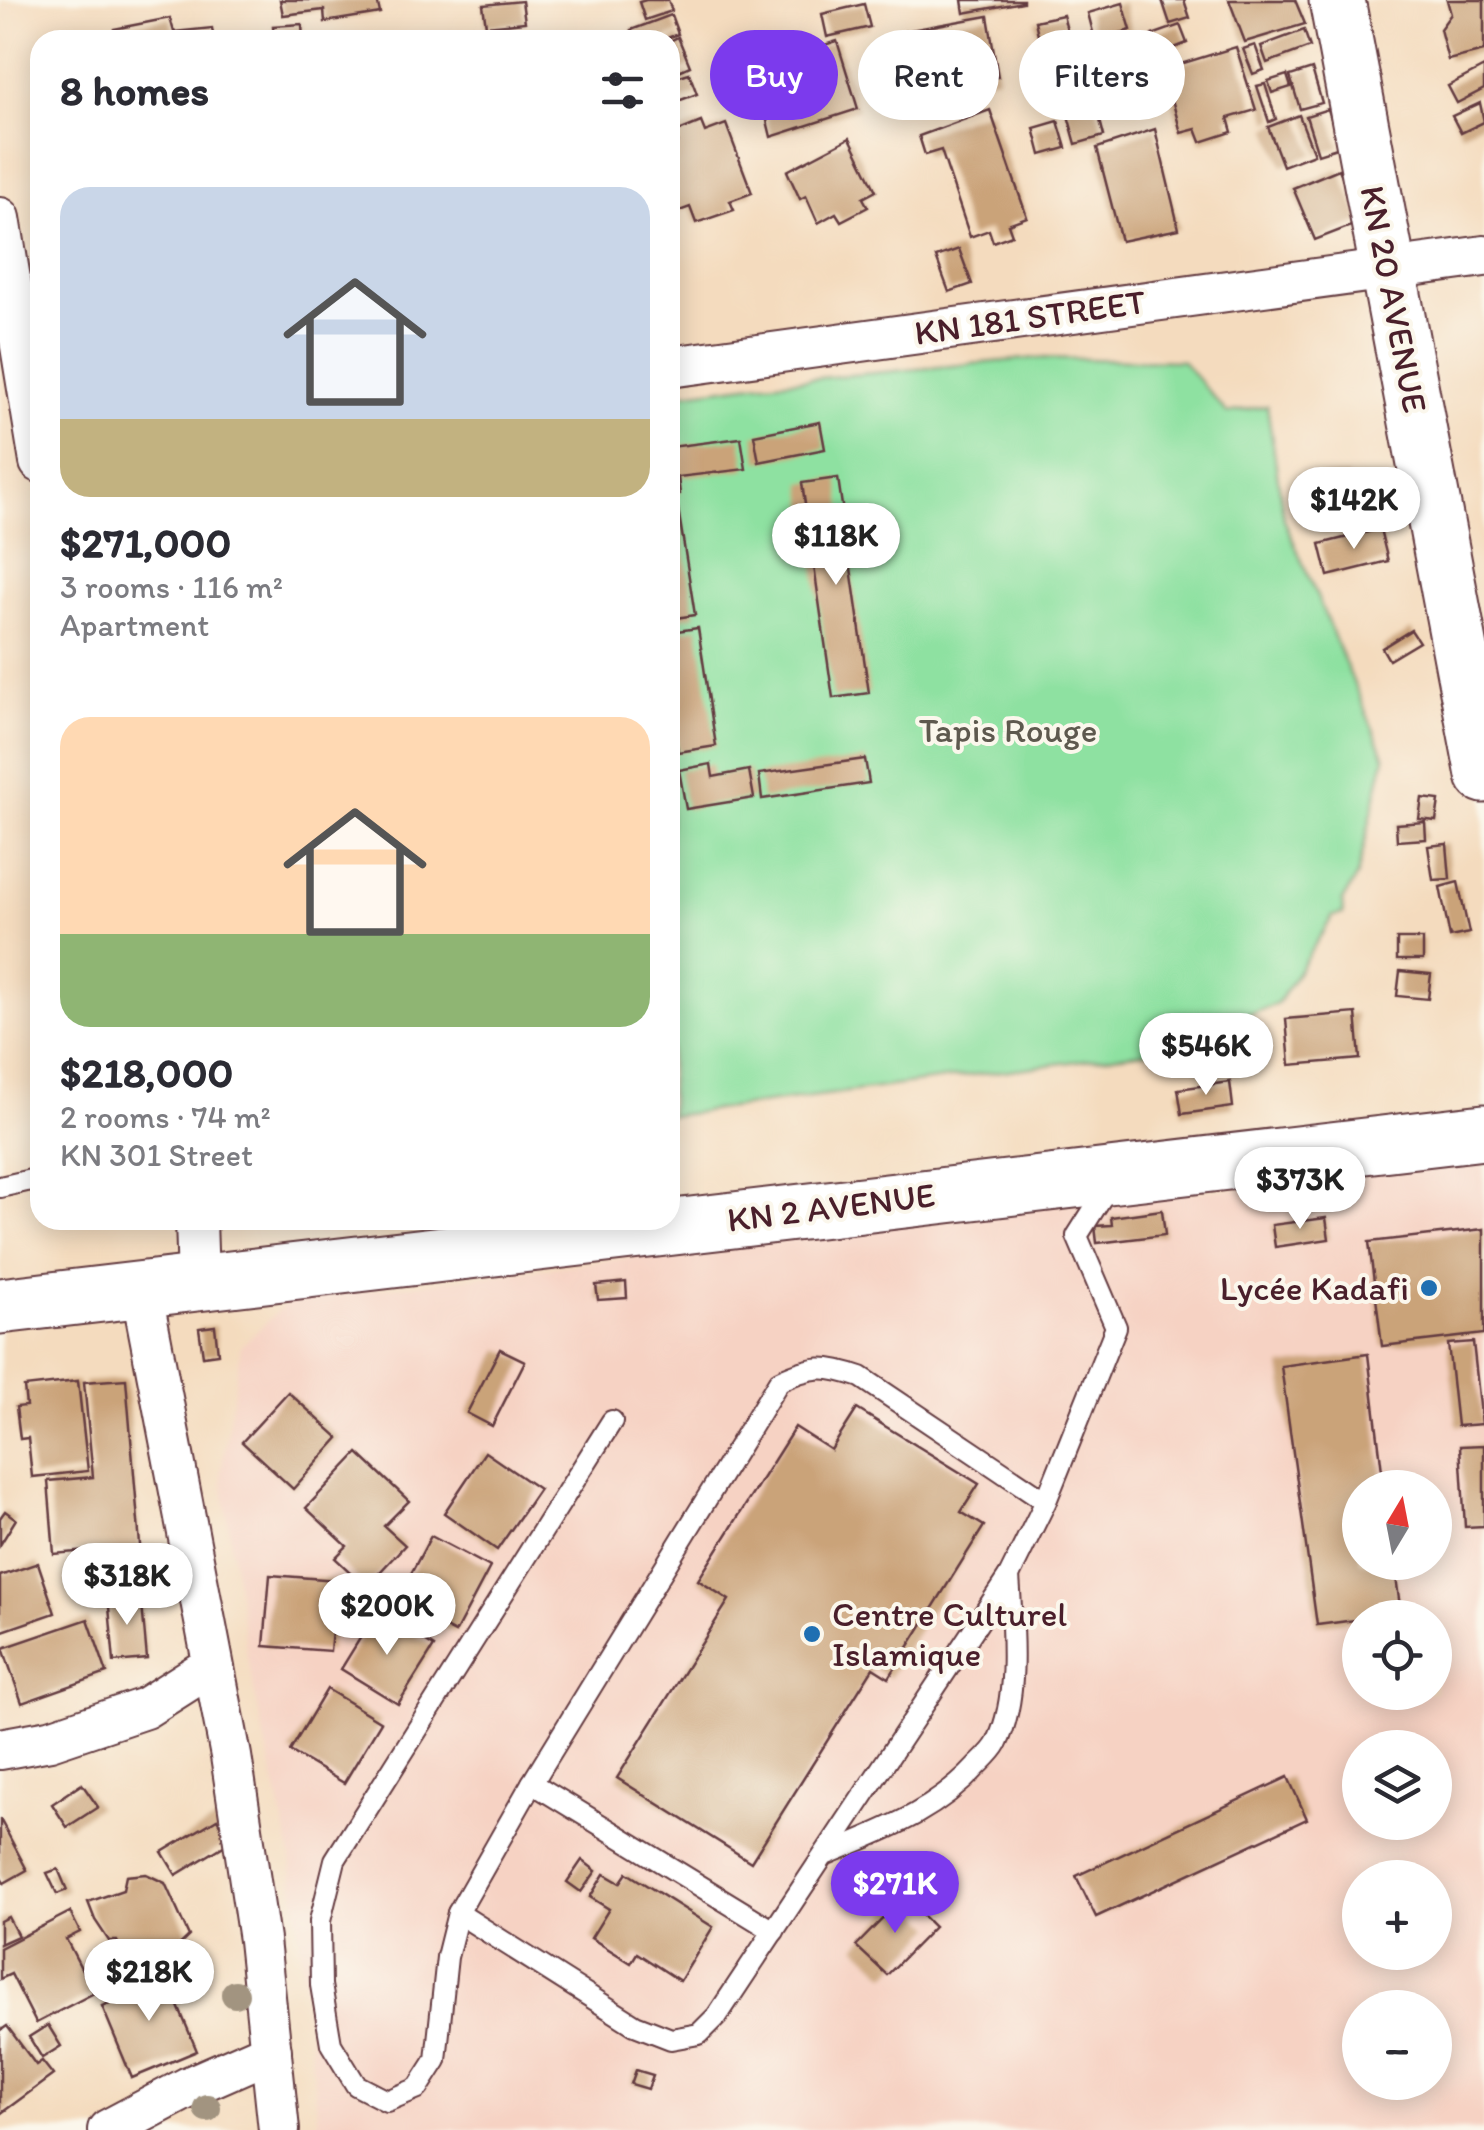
<!DOCTYPE html>
<meta charset="utf-8">
<style>
:root{--surface:#fff;--page:#f7f7f7;--text:#2b2b33;--muted:#7c7c81;--accent:#7c3aed}
body{margin:0;font-family:Itim,sans-serif;background:var(--page);color:var(--text);height:100vh;display:flex;flex-direction:column;font-size:38px;white-space:nowrap}
*{box-sizing:border-box;margin:0}
p{font-size:32px;color:var(--muted)}
.icon{flex:none;width:55px;height:55px;fill:none;stroke:currentColor;stroke-width:2;stroke-linecap:round;stroke-linejoin:round}
.map{position:relative;flex:1;overflow:hidden}
.details{position:absolute;left:30px;top:30px;width:650px;height:1200px;display:flex;flex-direction:column;background:var(--surface);border-radius:30px;box-shadow:0 5px 25px #0003}
.details>*{flex:none}
.hud{position:absolute;left:710px;top:30px;width:622px;height:90px;display:flex;gap:20px}
.needle{width:65px;rotate:10deg}
.fabs{position:absolute;left:1342px;top:1470px;display:grid;gap:20px}
.fabs a{display:grid;place-items:center;width:110px;height:110px;border-radius:50%;background:var(--surface);box-shadow:0 5px 25px #0003;font-size:50px}
.price{position:absolute;translate:-50% -85px;padding:0 22px;border-radius:35px;background:#fff;color:#222;font-size:32px;line-height:65px;filter:drop-shadow(0 2px 5px #0008)}
.price::after{content:'';position:absolute;left:50%;top:60px;width:30px;height:22px;margin-left:-15px;background:inherit;clip-path:polygon(0 0,100% 0,50% 100%)}
.price.active{background:var(--accent);color:#fff}
ul{padding:0;list-style:none}
li{display:grid;align-content:center;gap:20px;height:530px;padding:0 30px}
li span{display:grid;place-items:center;height:310px;border-radius:30px;color:#555}
li>.icon{margin-inline-start:auto}
span .icon{width:180px;height:180px;fill:#fffc;stroke-width:1}
li b{font-size:42px}
h2{display:flex;justify-content:space-between;align-items:center;height:120px;padding:0 30px;font-size:42px}
.chip{padding:0 35px;border-radius:45px;background:var(--surface);box-shadow:0 5px 25px #0003;font-size:35px;line-height:90px}
.chip.active{background:var(--accent);color:#fff}
.map>svg:first-child{display:block}
</style>
<div class="map">
<svg width="1484" height="2130" viewBox="0 0 1484 2130">
<rect width="100%" height="100%" fill="#fbf7ec"/>
<filter id="ink" filterUnits="userSpaceOnUse"><feTurbulence type="fractalNoise" baseFrequency=".01" numOctaves="2"/><feDisplacementMap in="SourceGraphic" scale="20" xChannelSelector="R" yChannelSelector="G"/><feConvolveMatrix kernelMatrix="1 2 1 2 8 2 1 2 1" color-interpolation-filters="sRGB"/></filter>
<filter id="wash" filterUnits="userSpaceOnUse"><feTurbulence type="fractalNoise" baseFrequency=".0048" numOctaves="4" result="noise"/><feDisplacementMap in="SourceGraphic" scale="40" xChannelSelector="R" yChannelSelector="G"/><feGaussianBlur stdDeviation="2.25" result="paint"/><feColorMatrix in="noise" values="0 0 0 0 0 0 0 0 0 0 0 0 0 0 0 0 0 1.4 0 .05"/><feComposite in="paint" operator="in"/></filter>
<g filter="url(#wash)">
<rect width="100%" height="100%" fill="#f4dbbe"/>
<path fill="#f6d2c3" fill-rule="evenodd" d="M1470,1161L1484,1165V2130H319L290,1849L248,1663L221,1473L241,1346L290,1300L1085,1201L1293,1184ZM1360,1488H1435V1562H1360ZM1360,1618H1435V1692H1360ZM1360,1748H1435V1822H1360ZM1360,1878H1435V1952H1360ZM1360,2008H1435V2082H1360Z"/>
<polygon fill="#8ee1a1" stroke="#6c8066" stroke-width="2.5" points="1037,358 1182,361 1227,413 1267,406 1284,519 1385,757 1357,876 1342,901 1343,914 1333,916 1277,1004 1151,1051 670,1116 670,395 754,384"/>
<g id="blocks">
<g fill="#caa379">
<polygon points="280,0 377,0 380,13 325,22 324,10 283,15"/>
<polygon points="646,0 668,0 672,11 645,20 639,2"/>
<polygon points="962,0 1023,0 1023,2 964,13"/>
<polygon points="1162,0 1184,0 1190,18 1170,24"/>
<polygon points="1229,0 1295,0 1305,24 1245,42"/>
<polygon points="1447,0 1484,0 1484,51 1448,60 1440,29 1451,14"/>
<polygon points="522,1 525,22 486,26 483,5"/>
<polygon points="1123,3 1131,30 1095,40 1088,13"/>
<polygon points="864,4 870,27 827,37 822,14"/>
<polygon points="671,15 678,34 662,40 635,40 631,30"/>
<polygon points="1063,15 1069,38 1040,44 1035,21"/>
<polygon points="988,16 998,77 914,91 905,31"/>
<polygon points="170,18 174,32 212,28 214,40 116,40 114,29"/>
<polygon points="302,24 303,40 274,40 273,26"/>
<polygon points="1180,25 1187,43 1159,54 1152,35"/>
<polygon points="1304,30 1310,47 1267,63 1261,46"/>
<polygon points="678,37 690,66 670,75 670,41"/>
<polygon points="1149,40 1154,58 1135,63 1131,45"/>
<polygon points="837,41 858,109 771,137 754,67"/>
<polygon points="1068,43 1075,72 1046,78 1039,49"/>
<polygon points="1255,45 1264,70 1253,74 1243,49"/>
<polygon points="1236,47 1256,110 1228,118 1232,132 1201,142 1196,129 1181,133 1164,69"/>
<polygon points="1127,49 1139,90 1095,101 1104,136 1076,144 1062,94 1086,87 1079,62"/>
<polygon points="902,56 910,86 894,90 886,60"/>
<polygon points="1484,67 1484,89 1457,103 1448,86"/>
<polygon points="1312,69 1322,103 1300,109 1290,76"/>
<polygon points="689,73 697,94 670,104 670,79"/>
<polygon points="1287,75 1291,87 1272,93 1268,81"/>
<polygon points="1265,84 1276,119 1269,122 1257,86"/>
<polygon points="1480,103 1484,122 1461,133 1452,116"/>
<polygon points="1328,109 1340,147 1318,154 1306,116"/>
<polygon points="990,110 1027,217 1008,224 1012,235 993,242 989,230 970,237 941,150 925,155 919,136"/>
<polygon points="1299,115 1314,154 1283,166 1268,127"/>
<polygon points="1058,121 1066,148 1041,155 1034,128"/>
<polygon points="701,122 705,132 726,124 752,193 730,201 734,210 696,223 690,207 674,213 670,202 670,145 678,142 674,133"/>
<polygon points="1155,129 1179,229 1121,241 1097,148"/>
<polygon points="850,138 876,191 863,198 868,207 841,221 836,213 818,223 806,196 800,199 787,171"/>
<polygon points="1339,169 1361,222 1315,240 1293,188"/>
<polygon points="959,249 972,284 949,292 936,257"/>
<polygon points="820,422 825,449 759,462 754,435"/>
<polygon points="741,438 746,469 678,477 680,494 670,495 670,447"/>
<polygon points="1348,475 1352,517 1314,520 1311,477"/>
<polygon points="838,478 869,693 833,698 802,483"/>
<polygon points="677,502 695,615 670,619 670,503"/>
<polygon points="1380,529 1388,561 1328,576 1320,544"/>
<polygon points="698,628 716,746 678,752 670,701 670,632"/>
<polygon points="1411,630 1419,642 1389,660 1382,648"/>
<polygon points="865,759 869,783 762,799 759,774"/>
<polygon points="711,764 713,777 749,770 754,798 686,809 679,770"/>
<polygon points="1422,798 1439,800 1436,821 1419,819"/>
<polygon points="1425,822 1426,839 1397,841 1396,824"/>
<polygon points="1447,844 1450,879 1433,880 1428,846"/>
<polygon points="1458,882 1469,933 1450,937 1440,887"/>
<rect x="1397" y="939" width="26" height="21"/>
<polygon points="1400,971 1431,974 1428,999 1397,996"/>
<polygon points="1356,1013 1360,1059 1290,1065 1286,1019"/>
<polygon points="1230,1082 1233,1107 1182,1114 1178,1089"/>
<polygon points="1162,1210 1165,1235 1097,1243 1095,1226 1112,1225 1111,1217"/>
<polygon points="1326,1218 1329,1239 1275,1247 1272,1225"/>
<polygon points="1484,1229 1484,1334 1382,1346 1369,1242"/>
<polygon points="626,1282 627,1298 598,1300 596,1285"/>
<polygon points="215,1326 218,1354 203,1356 199,1328"/>
<polygon points="1473,1342 1482,1424 1457,1426 1448,1344"/>
<polygon points="500,1349 525,1361 492,1426 467,1413"/>
<polygon points="1368,1354 1384,1488 1360,1488 1360,1562 1394,1562 1401,1614 1317,1625 1281,1366"/>
<polygon points="126,1379 141,1557 100,1561 99,1550 54,1554 48,1481 93,1477 84,1382"/>
<polygon points="78,1381 88,1471 32,1477 28,1438 20,1439 16,1407 26,1406 24,1387"/>
<polygon points="288,1392 339,1438 293,1489 242,1442"/>
<polygon points="857,1409 979,1484 961,1512 984,1526 889,1678 873,1668 751,1862 617,1778 729,1600 698,1580 795,1427 831,1450"/>
<polygon points="1484,1445 1484,1526 1465,1527 1460,1446"/>
<polygon points="485,1452 539,1489 497,1550 444,1513"/>
<polygon points="358,1453 409,1501 384,1526 405,1545 366,1587 335,1558 347,1546 306,1508"/>
<polygon points="5,1511 16,1519 0,1545 0,1518"/>
<polygon points="431,1536 490,1567 455,1633 396,1602"/>
<polygon points="38,1563 55,1613 0,1632 0,1576"/>
<polygon points="270,1575 337,1580 330,1651 264,1646"/>
<polygon points="141,1593 147,1659 114,1662 108,1596"/>
<polygon points="377,1611 434,1647 398,1704 341,1669"/>
<polygon points="88,1619 107,1673 22,1703 3,1648"/>
<polygon points="327,1689 381,1722 344,1783 290,1751"/>
<polygon points="1288,1777 1307,1819 1096,1917 1076,1876"/>
<polygon points="82,1784 98,1807 67,1827 52,1804"/>
<polygon points="0,1819 27,1870 4,1883 0,1876"/>
<polygon points="217,1819 230,1842 176,1875 162,1852"/>
<polygon points="582,1860 596,1871 581,1892 567,1882"/>
<polygon points="58,1869 67,1890 57,1894 47,1873"/>
<polygon points="627,1873 713,1927 680,1981 637,1953 631,1963 591,1938 609,1909 590,1897 604,1874 620,1883"/>
<polygon points="146,1874 165,1883 189,1936 165,1959 130,1973 117,1941 109,1941 95,1920 88,1902 123,1890 126,1876"/>
<polygon points="904,1897 934,1927 887,1975 856,1946"/>
<polygon points="70,1912 80,1932 66,1939 94,1993 36,2023 11,1974 0,1979 0,1948"/>
<polygon points="8,1917 18,1936 0,1944 0,1921"/>
<polygon points="162,1968 197,2051 132,2078 102,2006 120,1999 116,1988"/>
<polygon points="48,2025 61,2046 42,2058 29,2037"/>
<polygon points="7,2026 36,2065 42,2061 53,2075 0,2114 0,2031"/>
<polygon points="636,2070 653,2075 648,2089 631,2084"/>
</g>
</g>
</g>
<g filter="url(#ink)">
<use href="#blocks" fill-opacity="0" stroke="#643b41" stroke-width="2.5"/>
<g fill="none" stroke-linecap="round" stroke-linejoin="round">
<g stroke="#643b41" stroke-width="24">
<g id="service">
<polyline points="0,1187 40,1178"/>
<path d="M1046,1501L861,1377C826,1365 813,1365 779,1381L532,1783L458,1913L635,2025L671,2039L699,2034L717,2016L1009,1576L1046,1501L1116,1327L1077,1236L1110,1184"/>
<polyline points="532,1783 774,1931"/>
<path d="M827,1854C884,1830 935,1812 977,1766C984,1759 993,1751 997,1743C1020,1696 1012,1626 1009,1576"/>
<polyline points="458,1913 447,1957 436,2060 418,2088 387,2101 356,2085 331,2044 321,1985 320,1921 335,1860 612,1421"/>
</g>
</g>
<g stroke="#643b41" stroke-width="44">
<g id="minor">
<polyline points="0,218 40,462"/>
<polyline points="670,367 1484,256"/>
<polyline points="196,1220 198,1282"/>
<polyline points="141,1289 231,1756 259,1940 279,2130"/>
<polyline points="0,1749 50,1740 145,1708 211,1666"/>
<polyline points="108,2130 189,2087 271,2051"/>
</g>
</g>
<g stroke="#643b41" stroke-width="59">
<g id="secondary">
<polyline points="1337,0 1484,775"/>
<polyline points="0,1306 1484,1132"/>
</g>
</g>
<use href="#service" stroke="#fff" stroke-width="20"/>
<use href="#minor" stroke="#fff" stroke-width="40"/>
<use href="#secondary" stroke="#fff" stroke-width="55"/>
</g>
<g fill="#a29480">
<circle cx="235" cy="1994" r="14"/>
<circle cx="207" cy="2108" r="14"/>
</g>
</g>
<g fill="#1f6fb2" stroke="#fbf7ec" stroke-width="4">
<circle cx="1429" cy="1288" r="10"/>
<circle cx="812" cy="1634" r="10"/>
</g>
<g text-anchor="middle" dominant-baseline="central" stroke-width="8" stroke-linejoin="round" paint-order="stroke">
<g font-size="35" fill="#4a1f2b" stroke="#fbf7ec">
<text transform="translate(1394 299) rotate(79)">KN 20 AVENUE</text>
<text transform="translate(1030 317) rotate(-8)">KN 181 STREET</text>
<text transform="translate(831 1207) rotate(-7)">KN 2 AVENUE</text>
</g>
<g font-size="35" fill="#5e594e" stroke="#fbf7ec">
<text x="1008" y="730">Tapis Rouge</text>
</g>
<g font-size="35" fill="#4a1f2b" stroke="#fbf7ec" text-anchor="end">
<text x="1409" y="1288">Lycée Kadafi</text>
<text x="832" y="1614" text-anchor="start">Centre Culturel<tspan x="832" dy="40">Islamique</tspan></text>
</g>
</g>
</svg>
<div class="fabs">
<a><svg class="needle" viewBox="-14 -14 28 28"><path d="M0-13l5 13h-10z" fill="#e53935"/><path d="M0 13l5-13h-10z" fill="#7c7c81"/></svg></a>
<a><svg class="icon" aria-label="locate" viewBox="0 0 24 24"><circle cx="12" cy="12" r="6"/><path d="M12 2v4M12 18v4M2 12h4M18 12h4"/></svg></a>
<a><svg class="icon" aria-label="layers" viewBox="0 0 24 24"><path d="M12 4l9 5-9 5-9-5zM3 14l9 5 9-5"/></svg></a>
<a>+</a>
<a>−</a>
</div>
<b class="price" style="left:1354px;top:552px">$142K</b>
<b class="price" style="left:836px;top:588px">$118K</b>
<b class="price" style="left:1206px;top:1098px">$546K</b>
<b class="price" style="left:1300px;top:1232px">$373K</b>
<b class="price" style="left:127px;top:1628px">$318K</b>
<b class="price" style="left:387px;top:1658px">$200K</b>
<b class="price active" style="left:895px;top:1936px">$271K</b>
<b class="price" style="left:149px;top:2024px">$218K</b>
<div class="hud">
<a class="chip active">Buy</a>
<a class="chip">Rent</a>
<a class="chip">Filters</a>
</div>
<section class="details">
<h2>8 homes<svg class="icon" aria-label="filters" viewBox="0 0 24 24"><path d="M4 7h16M4 17h16"/><circle cx="9" cy="7" r="2"/><circle cx="15" cy="17" r="2"/></svg></h2>
<ul>
<li><span style="background:linear-gradient(#c9d6e8 75%,#c2b280 0)"><svg class="icon" aria-label="home" viewBox="0 0 24 24"><path d="M3 11l9-7 9 7M6 9v11h12V9"/></svg></span><div><b>$271,000</b><p>3 rooms · 116 m²</p><p>Apartment</p></div></li>
<li><span style="background:linear-gradient(#ffd9b3 70%,#8fb573 0)"><svg class="icon" aria-label="home" viewBox="0 0 24 24"><path d="M3 11l9-7 9 7M6 9v11h12V9"/></svg></span><div><b>$218,000</b><p>2 rooms · 74 m²</p><p>KN 301 Street</p></div></li>
</ul>
</section>
</div>
